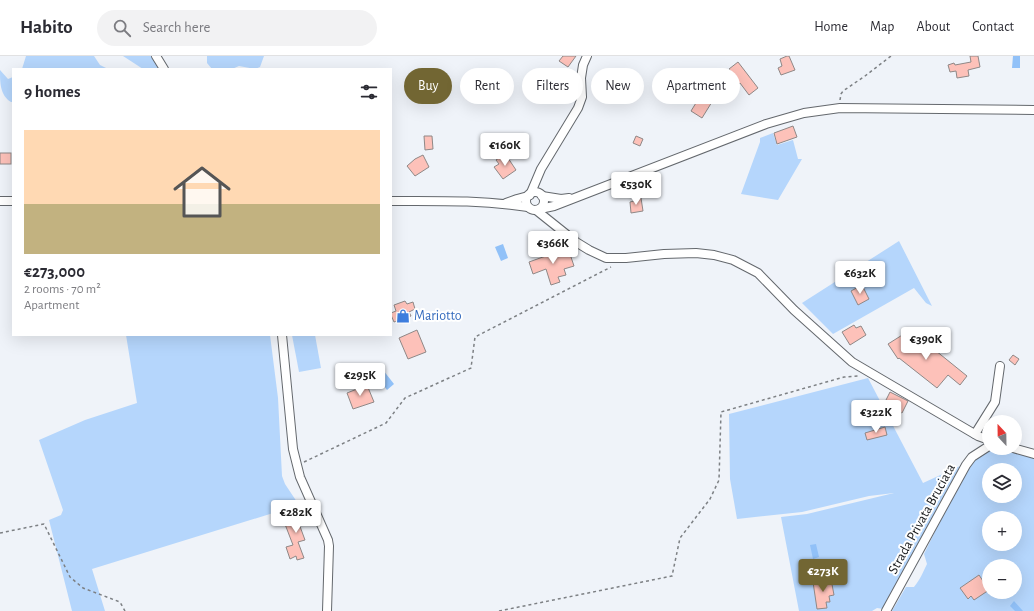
<!DOCTYPE html>
<meta charset="utf-8">
<style>
:root{--surface:#fff;--page:#f2f2f3;--text:#2b2b33;--muted:#7c7c81;--line:#e1e1e2;--accent:#726633}
body{margin:0;font-family:"Alegreya Sans",sans-serif;background:var(--page);color:var(--text);height:100vh;display:flex;flex-direction:column;font-size:15px;white-space:nowrap}
*{box-sizing:border-box;margin:0}
p{font-size:13px;color:var(--muted)}
.icon{flex:none;width:22px;height:22px;fill:none;stroke:currentColor;stroke-width:2;stroke-linecap:round;stroke-linejoin:round}
.map{position:relative;flex:1;overflow:hidden}
.details{position:absolute;left:12px;top:12px;width:380px;height:268px;display:flex;flex-direction:column;background:var(--surface);border-radius:0px;box-shadow:0 4px 16px #0002}
.details>*{flex:none}
.banner{position:absolute;left:404px;top:12px;width:380px;height:36px;display:flex;gap:8px}
.needle{width:26px;rotate:338deg}
.tools{position:absolute;left:982px;top:359px;display:grid;gap:8px}
.tools a{display:grid;place-items:center;width:40px;height:40px;border-radius:50%;background:var(--surface);box-shadow:0 4px 16px #0002;font-size:20px}
.price{position:absolute;translate:-50% -34px;padding:0 9px;border-radius:4px;background:#fff;color:#222;font-size:13px;line-height:26px;filter:drop-shadow(0 1px 2px #0008)}
.price::after{content:'';position:absolute;left:50%;top:24px;width:12px;height:9px;margin-left:-6px;background:inherit;clip-path:polygon(0 0,100% 0,50% 100%)}
.price.selected{background:var(--accent);color:#fff}
ul{padding:0;list-style:none}
li{display:grid;align-content:center;gap:8px;height:212px;padding:0 12px}
li span{display:grid;place-items:center;height:124px;border-radius:0px;color:#555}
li>.icon{margin-inline-start:auto}
span .icon{width:72px;height:72px;fill:#fffc;stroke-width:1}
li b{font-size:17px}
h2{display:flex;justify-content:space-between;align-items:center;height:48px;padding:0 12px;font-size:17px}
.chip{padding:0 14px;border-radius:18px;background:var(--surface);box-shadow:0 4px 16px #0002;font-size:14px;line-height:36px}
.chip.selected{background:var(--accent);color:#fff}
header{display:flex;align-items:center;gap:24px;box-sizing:border-box;height:56px;padding:0 20px;background:var(--surface);border-bottom:1px solid var(--line)}
header strong{font-size:19px}
nav{display:flex;gap:22px;margin-inline-start:auto;font-size:14px}
.search{width:280px;height:36px;background:var(--page);display:flex;align-items:center;gap:10px;box-sizing:border-box;padding:0 14px;border-radius:22px;color:var(--muted);font-size:15px}
.map>svg:first-child{display:block}
</style>
<header>
<strong>Habito</strong>
<div class="search"><svg class="icon" aria-label="search" viewBox="0 0 24 24"><circle cx="10" cy="10" r="6"/><path d="M15 15l6 6"/></svg>Search here</div>
<nav><a>Home</a><a>Map</a><a>About</a><a>Contact</a></nav>
</header>
<div class="map">
<svg width="1034" height="555" viewBox="0 0 1034 555">
<rect width="100%" height="100%" fill="#eff3f9"/>
<g fill="#b5d6fc" fill-rule="evenodd">
<polygon points="26,0 94,0 100,9 108,13 22,13"/>
<polygon points="123,0 151,0 160,13 143,13"/>
<polygon points="207,0 264,0 260,11 255,13 239,10 232,13 212,13 207,7"/>
<path d="M0,14L8,23L13,21V46H11C0,39 0,27 0,14Z"/>
<polygon points="773,77 777,89 793,84 798,103 802,103 778,144 741,138 760,86 760,82"/>
<polygon points="899,185 932,250 926,247 914,232 833,278 802,247"/>
<polygon points="126,279 270,279 278,342 282,420 285,428 299,449 92,513 105,555 72,555 49,464 61,459 63,454 39,384 85,364 137,347"/>
<polygon points="292,279 315,279 321,312 299,316"/>
<polygon points="868,322 923,427 960,410 884,553 877,552 872,555 799,555 781,461 807,458 894,437 869,440 802,456 737,463 730,423 729,358"/>
<path d="M992,392H1002L1034,401V555H892L906,531H914C920,524 923,516 927,508L924,498L957,431L974,403ZM989,414H1015V440H989ZM989,462H1015V488H989ZM989,510H1015V536H989Z"/>
</g>
<g fill="#91c1f8">
<polygon points="1013,0 1020,0 1020,12 1012,12"/>
<polygon points="503,188 508,202 501,205 495,191"/>
<polygon points="383,314 394,328 387,334 376,319"/>
<polygon points="816,488 819,501 813,503 810,489"/>
<polygon points="1014,545 1023,555 1015,555 1010,550"/>
</g>
<g fill="#fdc1b9" stroke="#8f8887">
<polygon points="563,0 576,0 568,11 559,5"/>
<polygon points="787,0 789,0 795,14 781,19 778,12 782,10 780,3"/>
<polygon points="970,0 978,0 980,11 968,14 969,20 957,22 956,15 950,16 948,9 954,7 955,9 971,6"/>
<polygon points="738,6 758,32 749,39 740,27 732,34 724,25 733,18 729,13"/>
<polygon points="556,20 576,37 570,46 569,44 566,47 557,39 561,34 551,26"/>
<polygon points="704,34 715,41 702,62 691,55"/>
<polygon points="793,70 797,81 777,88 774,77"/>
<polygon points="424,80 432,80 433,93 425,94"/>
<polygon points="636,80 643,83 640,90 633,87"/>
<rect x="0" y="97" width="11" height="11"/>
<polygon points="423,99 429,111 415,120 407,110 415,103"/>
<polygon points="503,99 506,103 508,102 516,114 503,123 494,111 499,108 496,104"/>
<polygon points="641,142 643,155 631,157 630,146 634,145 634,143"/>
<polygon points="568,192 574,210 564,213 566,219 558,221 560,226 551,229 546,213 533,218 529,206"/>
<polygon points="862,229 869,243 858,249 851,235"/>
<polygon points="405,245 407,248 413,246 415,253 409,256 411,260 394,266 391,259 391,257 396,255 394,249"/>
<polygon points="854,269 856,272 861,270 866,279 850,289 842,276"/>
<polygon points="417,274 426,296 408,303 399,282"/>
<polygon points="907,276 919,294 925,286 967,320 960,329 948,319 937,332 899,302 898,303 888,288"/>
<polygon points="1013,299 1019,303 1015,309 1009,304"/>
<polygon points="367,329 374,346 353,353 347,337"/>
<polygon points="890,336 908,345 902,357 884,348"/>
<polygon points="885,371 887,379 867,384 865,377"/>
<polygon points="309,454 311,460 298,465 305,484 298,486 304,502 297,504 296,500 290,503 286,491 293,489 283,463"/>
<polygon points="979,519 989,534 974,544 971,540 968,543 960,532"/>
<polygon points="831,523 834,539 829,540 830,546 826,546 827,552 817,553 813,526"/>
</g>
<g fill="none" stroke-linecap="round" stroke-linejoin="round">
<g stroke="#64686d" stroke-width="10">
<g id="minor">
<polyline points="156,0 164,13"/>
<circle cx="535" cy="145" r="9"/>
<polyline points="530,139 541,113 578,52 582,41 581,22 583,9 587,0"/>
<polyline points="542,140 561,143 569,142"/>
<polyline points="0,145 13,145"/>
<path d="M391,145C437,145 482,144 528,151"/>
<polyline points="506,147 517,143 528,140"/>
<polyline points="540,153 554,150 766,68 804,57 840,52 1034,54"/>
<polyline points="536,154 576,186 589,194 606,202 626,202 664,198 696,197 714,199 733,204 758,217 794,254 852,306 978,380 989,384"/>
<polyline points="282,279 293,393 300,421 328,484 329,490 327,555"/>
<polyline points="975,378 995,346 1000,310"/>
<polyline points="1013,392 1034,398"/>
<polyline points="886,555 966,409 972,401 989,390"/>
</g>
</g>
<g stroke="#7d8084" stroke-width="1.5" stroke-dasharray="3 3" stroke-linecap="butt">
<polyline points="840,44 841,38 843,35 865,20 891,0"/>
<polyline points="304,406 386,367 405,342 471,312 475,281 611,211"/>
<polyline points="0,477 44,468 70,521 83,532 120,546 125,555"/>
<polyline points="499,555 672,520 680,482 710,443 719,424 721,356 844,321 859,320"/>
</g>
<use href="#minor" stroke="#fff" stroke-width="8"/>
</g>
<defs>
<g id="shop-bare" transform="scale(1.08)"><path d="M-5-2.5h2.3a2.7 3.5 0 0 1 5.4 0H5L5.5 6h-11ZM-1.5-2.5h3a1.5 2.3 0 0 0-3 0Z" fill="#3f7fe0" stroke="#fff" stroke-width="2.5" paint-order="stroke"/></g>
</defs>
<g fill-rule="evenodd">
<use href="#shop-bare" x="403" y="260"/>
</g>
<g text-anchor="middle" dominant-baseline="central" stroke-width="4" stroke-linejoin="round" paint-order="stroke">
<g font-size="14" fill="#366cbe" stroke="#fff" text-anchor="start">
<text x="414" y="260">Mariotto</text>
</g>
<g font-size="14" fill="#1a1c1e" stroke="#fff">
<text transform="translate(922 463) rotate(-61)">Strada Privata Bruciata</text>
</g>
</g>
</svg>
<div class="tools">
<a><svg class="needle" viewBox="-14 -14 28 28"><path d="M0-13l5 13h-10z" fill="#e53935"/><path d="M0 13l5-13h-10z" fill="#7c7c81"/></svg></a>
<a><svg class="icon" aria-label="layers" viewBox="0 0 24 24"><path d="M12 4l9 5-9 5-9-5zM3 14l9 5 9-5"/></svg></a>
<a>+</a>
<a>−</a>
</div>
<b class="price" style="left:505px;top:111px">€160K</b>
<b class="price" style="left:636px;top:150px">€530K</b>
<b class="price" style="left:553px;top:209px">€366K</b>
<b class="price" style="left:860px;top:239px">€632K</b>
<b class="price" style="left:926px;top:305px">€390K</b>
<b class="price" style="left:360px;top:341px">€295K</b>
<b class="price" style="left:876px;top:378px">€322K</b>
<b class="price" style="left:296px;top:478px">€282K</b>
<b class="price selected" style="left:823px;top:537px">€273K</b>
<div class="banner">
<a class="chip selected">Buy</a>
<a class="chip">Rent</a>
<a class="chip">Filters</a>
<a class="chip">New</a>
<a class="chip">Apartment</a>
</div>
<section class="details">
<h2>9 homes<svg class="icon" aria-label="filters" viewBox="0 0 24 24"><path d="M4 7h16M4 17h16"/><circle cx="9" cy="7" r="2"/><circle cx="15" cy="17" r="2"/></svg></h2>
<ul>
<li><span style="background:linear-gradient(#ffd9b3 60%,#c2b280 0)"><svg class="icon" aria-label="home" viewBox="0 0 24 24"><path d="M3 11l9-7 9 7M6 9v11h12V9"/></svg></span><div><b>€273,000</b><p>2 rooms · 70 m²</p><p>Apartment</p></div></li>
</ul>
</section>
</div>
